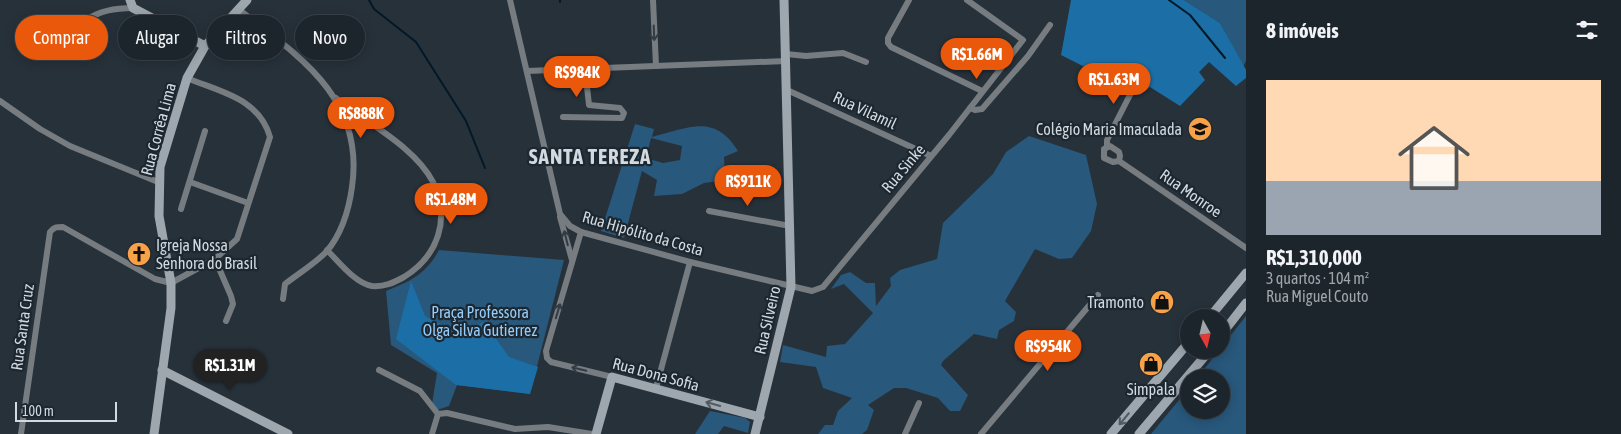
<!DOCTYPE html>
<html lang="pt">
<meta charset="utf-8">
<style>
:root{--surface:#1d252c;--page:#2a3138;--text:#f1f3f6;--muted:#a0a5a9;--line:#3b4248;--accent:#ea580c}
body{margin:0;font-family:"Asap Condensed",sans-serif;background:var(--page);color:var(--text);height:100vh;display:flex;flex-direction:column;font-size:19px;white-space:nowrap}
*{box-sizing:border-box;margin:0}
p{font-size:16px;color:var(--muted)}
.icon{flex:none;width:28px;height:28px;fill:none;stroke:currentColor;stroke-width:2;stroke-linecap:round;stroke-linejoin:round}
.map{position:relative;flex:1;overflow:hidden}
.sheet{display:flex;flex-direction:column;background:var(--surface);width:375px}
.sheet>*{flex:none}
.banner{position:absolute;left:15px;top:15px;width:475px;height:45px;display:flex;gap:10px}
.needle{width:32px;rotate:172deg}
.controls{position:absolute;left:1180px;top:309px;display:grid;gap:10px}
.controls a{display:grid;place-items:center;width:50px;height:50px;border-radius:50%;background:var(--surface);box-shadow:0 2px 12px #0003,0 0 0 1px var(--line);font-size:25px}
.scale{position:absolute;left:15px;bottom:12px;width:102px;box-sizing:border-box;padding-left:5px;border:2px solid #d2d9df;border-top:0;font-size:14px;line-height:18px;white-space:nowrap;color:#d2d9df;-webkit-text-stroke:4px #1d2730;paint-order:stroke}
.price{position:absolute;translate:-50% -42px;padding:0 11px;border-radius:18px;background:var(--accent);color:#fff;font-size:16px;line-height:32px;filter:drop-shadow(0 1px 2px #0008)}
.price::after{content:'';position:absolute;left:50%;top:30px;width:15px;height:11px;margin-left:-8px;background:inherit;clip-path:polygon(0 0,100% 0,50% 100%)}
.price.selected{background:#222;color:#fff}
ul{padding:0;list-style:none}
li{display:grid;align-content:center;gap:10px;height:265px;padding:0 20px}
li span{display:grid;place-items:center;height:155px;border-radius:0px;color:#555}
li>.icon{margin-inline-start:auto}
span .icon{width:90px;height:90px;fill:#fffc;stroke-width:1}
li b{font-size:21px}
h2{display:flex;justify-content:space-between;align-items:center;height:60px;padding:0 20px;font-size:21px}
.pill{padding:0 18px;border-radius:22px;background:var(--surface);box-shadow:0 2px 12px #0003,0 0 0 1px var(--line);font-size:18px;line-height:45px}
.pill.selected{background:var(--accent);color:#fff}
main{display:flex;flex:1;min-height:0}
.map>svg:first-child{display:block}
</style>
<main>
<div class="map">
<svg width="1246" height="434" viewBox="0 0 1246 434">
<rect width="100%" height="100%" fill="#27313a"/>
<g fill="#28587c" fill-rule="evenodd">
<polygon points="1184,0 1246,0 1246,61 1243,67 1220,23"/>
<path d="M635,124L654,129L652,137C689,128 714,113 738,151L724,157L725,180L704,183L682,194L654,196L657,180L642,171L624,238L601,231ZM651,138L682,146L680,160L663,163L646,158Z"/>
<polygon points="1029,136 1086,155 1097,204 1091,231 1072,258 1059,259 1035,249 1005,301 1016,312 1014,321 999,330 997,339 974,334 943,361 941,365 968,395 960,411 950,411 938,398 906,388 894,388 868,405 874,410 867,430 862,434 818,434 825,425 833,425 838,411 852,398 823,388 816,367 780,362 783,345 826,357 827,346 845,344 873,313 844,284 831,289 841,275 850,272 866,283 875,283 876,306 891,286 890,278 900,270 937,259 943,223 993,174 1006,152"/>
<path d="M439,250L564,260L530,394L457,385L449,406L437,410L432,404L437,373L391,345L386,291C411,281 426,274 439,250Z"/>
<polygon points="1246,316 1246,434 1151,434 1189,388 1189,410 1221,410 1221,378 1198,377"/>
<polygon points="710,411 745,418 750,422 748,433 724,426 718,434 695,434"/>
</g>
<g fill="#1c6fa6">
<polygon points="1071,0 1184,0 1220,23 1246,70 1246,78 1236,86 1209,62 1199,72 1205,80 1180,106 1150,87 1140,95 1061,55"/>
<polygon points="411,281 425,316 458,333 484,322 509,357 538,367 530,394 456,385 396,339"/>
</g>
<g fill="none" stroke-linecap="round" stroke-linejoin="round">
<g stroke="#011829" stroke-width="2">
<polyline points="369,0 374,9 416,42 466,121 485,168"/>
<polyline points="1169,0 1190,15 1225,58"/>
<polyline points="560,2 560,0"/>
</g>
<g stroke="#767c80" stroke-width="6">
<polyline points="510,0 560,214 570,226 581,232 690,262 812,291 823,287 949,135 1023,40 967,0"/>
<polyline points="653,0 656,66"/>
<polyline points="909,0 888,38 888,43 891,47 982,91"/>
<path d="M238,9C299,56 365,98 352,187C349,209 342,233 327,251C316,263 299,273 285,284L283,299"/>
<path d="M44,54C72,49 69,33 88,19C101,10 118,8 133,8"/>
<polyline points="786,54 806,56 843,53 866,62"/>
<polyline points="527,71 786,61"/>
<polyline points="787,90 931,156"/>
<polyline points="0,101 40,129 70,146 158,182"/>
<polyline points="970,108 975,110 982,109 1028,56 1050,25"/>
<polyline points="563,117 622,118 624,113 620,108 589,105 585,69"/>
<polyline points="1107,147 1107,140 1133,89"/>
<polyline points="1119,161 1120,156 1119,152 1110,146 1104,149 1104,158 1113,162 1119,161 1246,248"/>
<polyline points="190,182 248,203"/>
<polyline points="181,209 205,131"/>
<polyline points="709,211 790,226"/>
<polyline points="560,217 572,260"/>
<polyline points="581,232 546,351 547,358 551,362 612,377"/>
<path d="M327,250C339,262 355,283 372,286C384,287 393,283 404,277C438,256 451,219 433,182C415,147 367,123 336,98"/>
<polyline points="215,259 231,296 233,304 226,321"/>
<polyline points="379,370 420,391 438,414"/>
<polyline points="656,388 690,262"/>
<polyline points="438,414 447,413 515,429 548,427 592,434"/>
<path d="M21,434L50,232C54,227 56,227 63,227L155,279L171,283L215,259L237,239L270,137C259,98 220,92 187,78"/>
<polyline points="432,434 438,414"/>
<polyline points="905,434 919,403"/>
<polyline points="981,434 1098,295"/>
</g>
<g stroke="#9ea6ae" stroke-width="9">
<polyline points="130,0 133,8 205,46"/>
<polyline points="1209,318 1246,273"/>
<polyline points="1221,335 1246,303"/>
<polyline points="162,370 288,434"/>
<polyline points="154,434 171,308 171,283 159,216 160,167 187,78 205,46 247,0"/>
<polyline points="596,434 612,377 760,417"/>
<polyline points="755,434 791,287 784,0"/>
<polyline points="1111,434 1189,342"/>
<polyline points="1139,434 1210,350"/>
</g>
</g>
<defs><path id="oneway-shaft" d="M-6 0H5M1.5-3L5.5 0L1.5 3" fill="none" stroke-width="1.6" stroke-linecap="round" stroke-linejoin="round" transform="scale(1.25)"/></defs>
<g stroke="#333c44">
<use href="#oneway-shaft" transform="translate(654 33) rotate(88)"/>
<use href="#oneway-shaft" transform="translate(566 238) rotate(-104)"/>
<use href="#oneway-shaft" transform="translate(558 311) rotate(-73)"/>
<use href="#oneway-shaft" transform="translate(579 369) rotate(-166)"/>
</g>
<g stroke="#515a62">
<use href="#oneway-shaft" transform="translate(713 404) rotate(-164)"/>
<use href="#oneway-shaft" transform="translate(1124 419) rotate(130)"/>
</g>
<defs>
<g id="school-disc" transform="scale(1.25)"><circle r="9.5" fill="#f7a149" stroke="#1d2730"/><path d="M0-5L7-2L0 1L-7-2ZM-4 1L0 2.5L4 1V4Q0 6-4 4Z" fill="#111"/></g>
<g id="church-disc" transform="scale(1.25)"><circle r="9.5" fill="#f7a149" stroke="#1d2730"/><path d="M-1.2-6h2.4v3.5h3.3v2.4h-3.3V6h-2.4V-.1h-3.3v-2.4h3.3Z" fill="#111"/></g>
<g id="shop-disc" transform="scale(1.25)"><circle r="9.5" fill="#f7a149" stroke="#1d2730"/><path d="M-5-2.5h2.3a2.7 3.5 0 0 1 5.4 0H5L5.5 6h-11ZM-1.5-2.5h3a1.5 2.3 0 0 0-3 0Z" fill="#111"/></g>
</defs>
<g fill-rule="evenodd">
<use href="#school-disc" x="1200" y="129"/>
<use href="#church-disc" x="139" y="254"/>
<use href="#shop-disc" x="1162" y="302"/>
<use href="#shop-disc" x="1151" y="364"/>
</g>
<g text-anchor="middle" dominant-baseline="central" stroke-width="4.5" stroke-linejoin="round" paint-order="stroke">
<g font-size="16" fill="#d2d9df" stroke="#1d2730">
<text transform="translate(865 110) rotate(25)">Rua Vilamil</text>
<text transform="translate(158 129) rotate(-75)">Rua Corrêa Lima</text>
<text transform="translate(903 168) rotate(-50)">Rua Sinke</text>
<text transform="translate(1191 193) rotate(35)">Rua Monroe</text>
<text transform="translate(643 233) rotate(16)">Rua Hipólito da Costa</text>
<text transform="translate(767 320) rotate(-77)">Rua Silveiro</text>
<text transform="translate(22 327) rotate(-82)">Rua Santa Cruz</text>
<text transform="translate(656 374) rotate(15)">Rua Dona Sofia</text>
</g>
<g font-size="16" fill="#d2d9df" stroke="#1d2730" text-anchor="end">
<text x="1182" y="129">Colégio Maria Imaculada</text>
<text x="156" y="245" text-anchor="start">Igreja Nossa<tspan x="156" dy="18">Senhora do Brasil</tspan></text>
<text x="1144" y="302">Tramonto</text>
<text x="1151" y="389" text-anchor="middle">Simpala</text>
</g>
<g font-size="16" fill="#94cdfa" stroke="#1d2730">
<text x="480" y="312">Praça Professora<tspan x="480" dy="18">Olga Silva Gutierrez</tspan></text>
</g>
<g font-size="21" font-weight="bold" letter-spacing="1" fill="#d2d9df" stroke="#1d2730">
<text x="590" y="156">SANTA TEREZA</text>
</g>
</g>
</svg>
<div class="controls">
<a><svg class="needle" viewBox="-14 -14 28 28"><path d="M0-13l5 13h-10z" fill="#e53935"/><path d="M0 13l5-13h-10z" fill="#a0a5a9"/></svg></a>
<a><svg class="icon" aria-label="layers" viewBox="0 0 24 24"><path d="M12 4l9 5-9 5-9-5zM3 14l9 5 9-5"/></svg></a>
</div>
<div class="scale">100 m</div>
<b class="price" style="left:977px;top:80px">R$1.66M</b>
<b class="price" style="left:577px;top:98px">R$984K</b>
<b class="price" style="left:1114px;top:105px">R$1.63M</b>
<b class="price" style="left:361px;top:139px">R$888K</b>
<b class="price" style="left:748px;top:207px">R$911K</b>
<b class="price" style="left:451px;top:225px">R$1.48M</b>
<b class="price" style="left:1048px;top:372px">R$954K</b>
<b class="price selected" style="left:230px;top:391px">R$1.31M</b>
<div class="banner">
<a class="pill selected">Comprar</a>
<a class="pill">Alugar</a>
<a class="pill">Filtros</a>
<a class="pill">Novo</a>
</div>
</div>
<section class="sheet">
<h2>8 imóveis<svg class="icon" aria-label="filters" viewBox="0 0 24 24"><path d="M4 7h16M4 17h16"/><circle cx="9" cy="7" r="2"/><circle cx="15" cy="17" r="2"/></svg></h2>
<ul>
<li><span style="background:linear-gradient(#ffd9b3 65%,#9aa5b1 0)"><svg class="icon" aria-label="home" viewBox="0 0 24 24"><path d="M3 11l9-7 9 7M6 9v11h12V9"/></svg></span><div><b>R$1,310,000</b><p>3 quartos · 104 m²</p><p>Rua Miguel Couto</p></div></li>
</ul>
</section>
</main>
